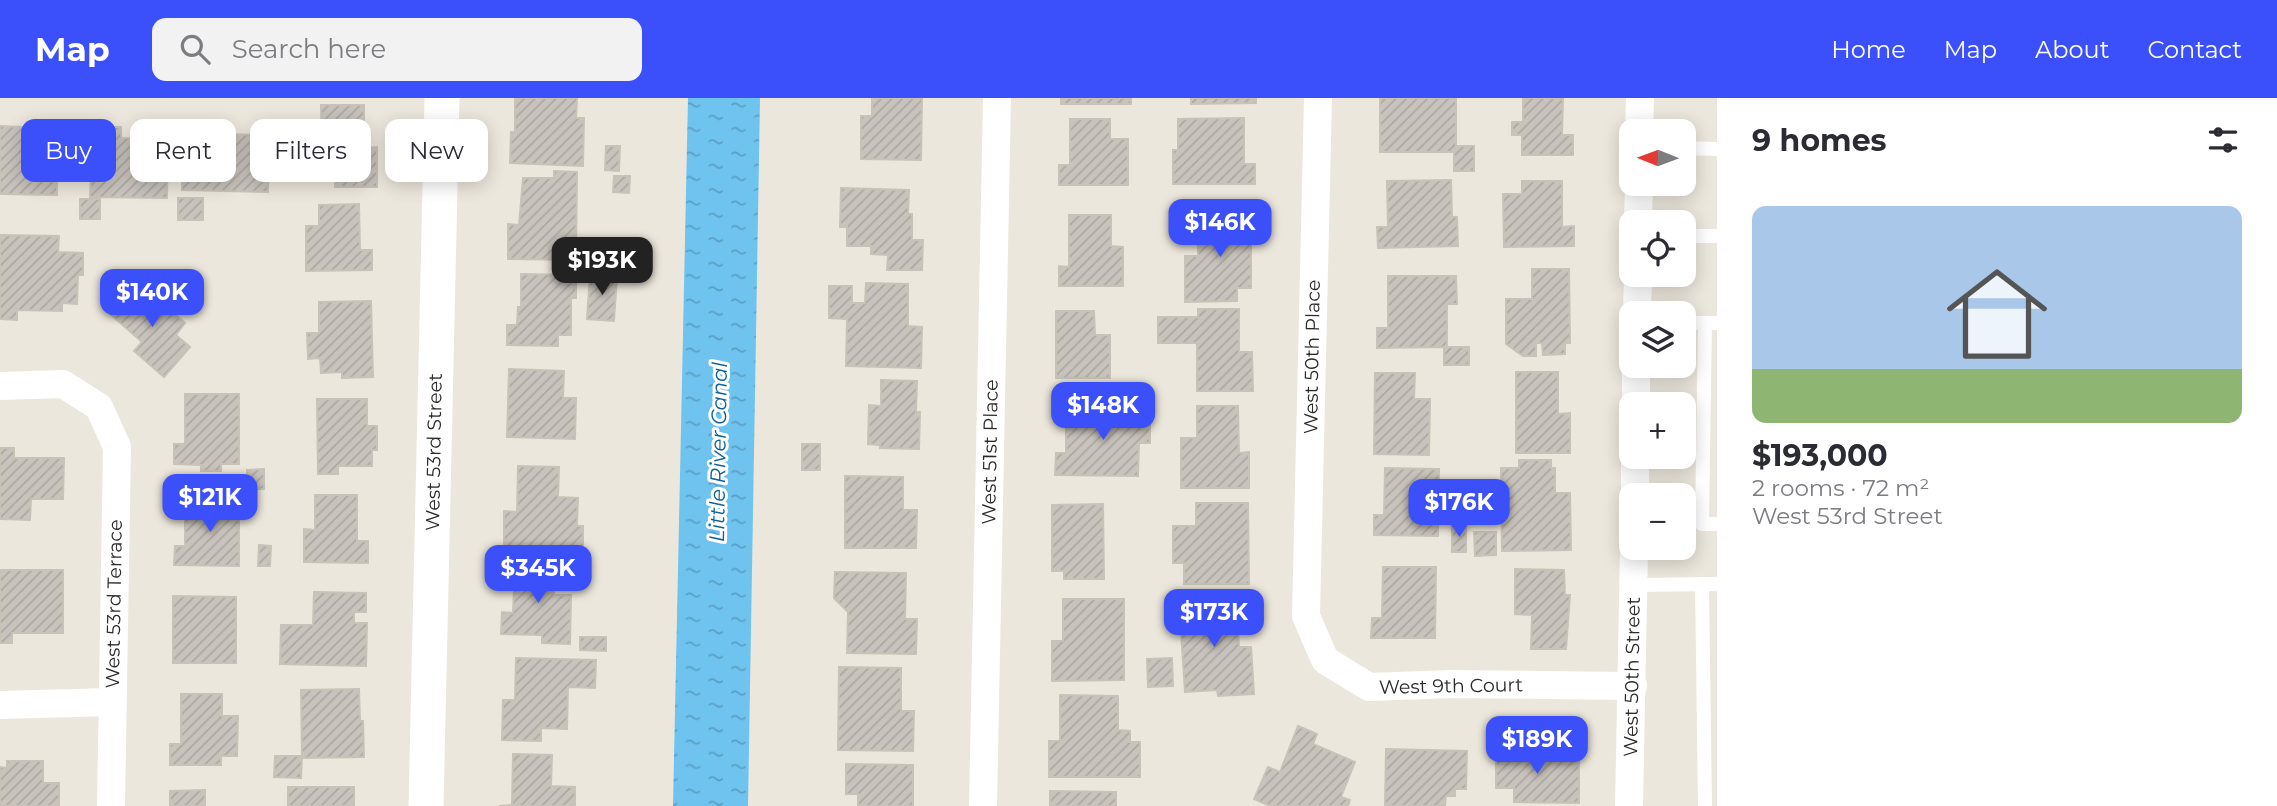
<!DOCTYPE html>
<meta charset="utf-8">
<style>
:root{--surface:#fff;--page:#f2f2f3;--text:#2b2b33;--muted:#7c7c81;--line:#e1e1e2;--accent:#3b50fb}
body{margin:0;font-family:Montserrat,sans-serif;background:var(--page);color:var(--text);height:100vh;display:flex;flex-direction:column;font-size:26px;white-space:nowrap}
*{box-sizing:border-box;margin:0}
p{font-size:23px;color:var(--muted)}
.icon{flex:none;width:38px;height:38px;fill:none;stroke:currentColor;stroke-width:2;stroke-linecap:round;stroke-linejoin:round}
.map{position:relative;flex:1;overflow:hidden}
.drawer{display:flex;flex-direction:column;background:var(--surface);width:560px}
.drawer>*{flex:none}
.top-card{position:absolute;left:21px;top:21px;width:665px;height:63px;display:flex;gap:14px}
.needle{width:46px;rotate:271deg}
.controls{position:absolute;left:1619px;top:21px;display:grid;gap:14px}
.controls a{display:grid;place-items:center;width:77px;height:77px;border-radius:14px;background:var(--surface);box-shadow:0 4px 18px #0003;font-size:35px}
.price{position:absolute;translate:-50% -60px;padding:0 16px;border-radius:14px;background:var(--accent);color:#fff;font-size:23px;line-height:46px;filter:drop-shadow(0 2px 4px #0008)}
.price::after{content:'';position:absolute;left:50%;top:42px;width:21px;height:16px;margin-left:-10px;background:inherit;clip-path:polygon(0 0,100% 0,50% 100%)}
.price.on{background:#222;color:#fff}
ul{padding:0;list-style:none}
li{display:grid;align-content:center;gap:14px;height:371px;padding:0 35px}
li+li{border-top:2px solid var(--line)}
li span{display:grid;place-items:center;height:217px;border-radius:14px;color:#555}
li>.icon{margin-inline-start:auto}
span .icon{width:126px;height:126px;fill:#fffc;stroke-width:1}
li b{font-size:30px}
h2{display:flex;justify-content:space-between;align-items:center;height:84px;padding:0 35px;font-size:30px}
.chip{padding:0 24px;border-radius:14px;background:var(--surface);box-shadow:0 4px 18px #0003;font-size:24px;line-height:63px}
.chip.on{background:var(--accent);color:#fff}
header{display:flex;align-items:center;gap:42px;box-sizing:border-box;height:98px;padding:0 35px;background:var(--accent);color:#fff}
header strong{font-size:33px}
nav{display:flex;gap:38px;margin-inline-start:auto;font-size:24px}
.search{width:490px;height:63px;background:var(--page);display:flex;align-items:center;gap:18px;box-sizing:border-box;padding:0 24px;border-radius:14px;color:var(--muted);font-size:26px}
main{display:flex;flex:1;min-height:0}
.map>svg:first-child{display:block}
</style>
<header>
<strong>Map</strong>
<div class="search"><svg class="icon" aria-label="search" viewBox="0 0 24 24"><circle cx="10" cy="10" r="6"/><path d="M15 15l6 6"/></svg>Search here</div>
<nav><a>Home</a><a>Map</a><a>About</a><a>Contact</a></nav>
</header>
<main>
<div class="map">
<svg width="1717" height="708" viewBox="0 0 1717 708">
<defs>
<pattern id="water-ripples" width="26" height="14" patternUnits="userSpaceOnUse" patternTransform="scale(1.75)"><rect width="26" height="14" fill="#6ec3ef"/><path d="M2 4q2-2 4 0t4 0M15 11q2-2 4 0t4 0" fill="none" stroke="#5b9fc2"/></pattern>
<pattern id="building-hatch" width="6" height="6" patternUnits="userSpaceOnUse" patternTransform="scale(1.75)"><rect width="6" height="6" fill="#c8c3bc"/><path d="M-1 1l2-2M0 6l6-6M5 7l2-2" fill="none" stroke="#aca8a2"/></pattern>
</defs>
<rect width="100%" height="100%" fill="#ece7dc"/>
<polygon fill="url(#water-ripples)" points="688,0 760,0 748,708 673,708"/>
<g fill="url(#building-hatch)" stroke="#c8c3b6" stroke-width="2">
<polygon points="515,0 577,0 576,20 584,20 583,68 510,65 511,34 515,34"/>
<polygon points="872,0 922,0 921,62 861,61 861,18 872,18"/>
<rect x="1061" y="0" width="70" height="6"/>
<polygon points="1191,0 1256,0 1256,5 1191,6"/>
<polygon points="1380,0 1456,0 1456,48 1474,48 1474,73 1454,73 1454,54 1380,54"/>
<polygon points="1523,0 1563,0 1562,37 1573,37 1573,57 1522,57 1522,37 1512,37 1512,24 1523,24"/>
<polygon points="321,7 364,7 364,50 377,49 377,89 335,89 335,72 322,72"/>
<polygon points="1244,20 1244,66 1255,66 1255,86 1173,86 1173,52 1178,52 1178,21"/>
<polygon points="1070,21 1110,21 1110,41 1128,41 1128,87 1059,87 1059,67 1070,67"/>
<polygon points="184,23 219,24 219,36 269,37 268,94 182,92 182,65 201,66 201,57 183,57"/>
<polygon points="0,28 23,29 22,40 71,41 71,83 57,83 57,97 0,96"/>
<polygon points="101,29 121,29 121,40 168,41 167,100 90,99 91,78 100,78"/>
<polygon points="606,48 620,48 619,73 605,72"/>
<polygon points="554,73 577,74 576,162 508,161 508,126 519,127 523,80 554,80"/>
<polygon points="614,78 630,78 629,95 613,94"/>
<polygon points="1451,82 1452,119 1457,119 1458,148 1378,150 1377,129 1388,129 1387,83"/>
<polygon points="1522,83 1562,83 1562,129 1574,128 1574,148 1504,149 1503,96 1522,96"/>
<polygon points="841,90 909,92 908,116 912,116 912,142 923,142 922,172 887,172 888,157 871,156 871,148 847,148 847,129 840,129"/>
<rect x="178" y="100" width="25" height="22"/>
<rect x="80" y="101" width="20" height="20"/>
<polygon points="359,106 360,152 372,152 372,172 306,173 306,128 319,128 319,107"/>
<polygon points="1251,116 1251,190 1237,190 1237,203 1185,204 1185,158 1198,158 1198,117"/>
<polygon points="1069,117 1111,117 1111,148 1123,149 1123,188 1059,188 1059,168 1069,169"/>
<polygon points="0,137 59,138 58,154 83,155 83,177 78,177 77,206 62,205 62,213 17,212 17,222 0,221"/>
<polygon points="1532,171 1569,171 1570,245 1565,245 1565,256 1543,257 1542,245 1536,245 1536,258 1523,258 1506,246 1506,201 1532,201"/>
<polygon points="597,172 610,173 610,179 617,179 614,223 587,221 590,177 597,178"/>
<polygon points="521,176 576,177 576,200 571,200 571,237 558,237 558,248 507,247 507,227 517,227 518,209 521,209"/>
<polygon points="1388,178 1456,178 1457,206 1447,206 1447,249 1469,249 1469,267 1444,267 1444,249 1377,250 1377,230 1388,230"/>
<polygon points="137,184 185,225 176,237 190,249 164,279 134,253 142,244 110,216"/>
<polygon points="866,185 908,186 908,228 922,229 921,270 846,268 847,221 829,220 829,188 852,188 852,205 865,205"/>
<polygon points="371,203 373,279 342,280 342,274 321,275 320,260 308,261 307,235 319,235 319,204"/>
<polygon points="1198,211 1239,211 1239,254 1252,254 1253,293 1197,293 1197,245 1158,245 1158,219 1198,219"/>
<polygon points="1056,213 1094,213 1095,237 1110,237 1110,280 1056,280"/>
<polygon points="509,271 564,273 563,300 576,300 575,341 507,339"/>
<polygon points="1516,274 1558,274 1558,316 1570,315 1570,355 1516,355"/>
<polygon points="1375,275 1415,275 1414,301 1430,301 1429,357 1374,356"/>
<polygon points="881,282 917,283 916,314 920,314 919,351 880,350 880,347 868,346 869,307 881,308"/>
<polygon points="185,296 239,296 239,366 221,366 221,373 201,373 201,367 174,366 174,346 185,346"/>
<polygon points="317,301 367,301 367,328 377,328 377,352 372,352 372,368 338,368 338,376 318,376"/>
<polygon points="1197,308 1238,308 1239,355 1249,354 1249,390 1181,390 1181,340 1197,340"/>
<polygon points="1066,310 1150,311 1150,345 1139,345 1138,378 1055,377 1056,355 1066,355"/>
<rect x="802" y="346" width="18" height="26"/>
<polygon points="0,350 14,350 14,360 64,360 63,401 31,401 30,422 0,421"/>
<polygon points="1519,362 1551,362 1551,370 1555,370 1555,395 1570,395 1571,452 1502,453 1501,370 1519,370"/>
<polygon points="518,368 559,369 558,399 578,400 577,428 583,428 583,451 504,450 504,413 517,414"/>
<polygon points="1385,370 1439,371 1438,438 1374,437 1374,417 1384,417"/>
<polygon points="264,371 264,391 247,391 247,372"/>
<polygon points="845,378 903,379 903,412 917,412 916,450 845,450"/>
<polygon points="315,397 357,397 357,443 368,443 368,465 304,464 304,431 315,432"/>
<polygon points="185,402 239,402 239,468 174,467 175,448 185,448"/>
<polygon points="1196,405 1248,405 1249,486 1184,486 1184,465 1173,465 1173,428 1196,428"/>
<polygon points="1103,406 1104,481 1064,481 1064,473 1052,473 1052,407"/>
<rect x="1452" y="428" width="14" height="26"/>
<polygon points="1474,434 1496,434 1496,457 1475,458"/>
<polygon points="259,447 271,448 270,468 258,468"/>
<polygon points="515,464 555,466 554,497 571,497 570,546 542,545 542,537 501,536 502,514 513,515"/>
<polygon points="1383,469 1436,469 1435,540 1371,540 1372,520 1382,520"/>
<polygon points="1515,471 1564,472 1565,497 1570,497 1566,551 1531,551 1532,517 1515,516"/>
<polygon points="0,472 63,472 63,535 12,535 12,545 0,545"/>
<polygon points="835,474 906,475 905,521 917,521 916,556 847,555 848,514 834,500"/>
<polygon points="314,494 366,495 366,514 354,514 354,525 367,525 366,568 280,566 281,527 313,527"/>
<polygon points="173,498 236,499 236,565 173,565"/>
<polygon points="1236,500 1239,549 1251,549 1254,596 1218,598 1217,592 1185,594 1179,504"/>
<polygon points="1063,501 1124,501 1124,582 1052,583 1052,543 1063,543"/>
<polygon points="580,539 606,539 606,553 580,552"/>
<polygon points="516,560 596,562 595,590 568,589 567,631 541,630 541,643 502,642 503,602 515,602"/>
<polygon points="1172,560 1173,588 1148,589 1147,561"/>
<polygon points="839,569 901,570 901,613 914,613 913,653 838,652"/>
<polygon points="359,591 360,623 363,623 364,659 302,660 301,592"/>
<polygon points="181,596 222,596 222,618 238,618 237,658 221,658 221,667 170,667 170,646 181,646"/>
<polygon points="1060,597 1118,598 1118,632 1130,633 1130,644 1140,644 1140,679 1049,679 1049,643 1060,643"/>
<polygon points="1298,628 1317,636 1313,646 1355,664 1341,699 1350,702 1348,708 1270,708 1254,701 1268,669 1280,674"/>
<polygon points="1496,649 1537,649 1537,661 1579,662 1579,705 1514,704 1514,690 1496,690"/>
<polygon points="1386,651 1467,653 1466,691 1455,691 1455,698 1446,698 1445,708 1385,708"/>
<polygon points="513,656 552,657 551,688 575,689 575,708 499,708 512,707"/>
<polygon points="275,658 302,658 301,680 274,679"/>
<polygon points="7,663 43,663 43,685 59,685 59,708 0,708 0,669 7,670"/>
<polygon points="846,666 913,667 913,708 858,708 858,696 846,696"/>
<rect x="288" y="689" width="66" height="19"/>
<polygon points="205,692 205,708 170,708 170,693"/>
<polygon points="1050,693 1116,694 1116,708 1050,708"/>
</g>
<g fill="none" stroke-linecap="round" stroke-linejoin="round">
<g stroke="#fff" stroke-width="14">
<polyline points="1684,50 1717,51"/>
<polyline points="1684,138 1717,138"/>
<polyline points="1684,225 1717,225"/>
<polyline points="1705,225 1702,426 1717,426"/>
<polyline points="1702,486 1705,708"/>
<polyline points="1634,487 1717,486"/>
</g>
<g stroke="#fff" stroke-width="28">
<polyline points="1318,0 1306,518 1325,562 1369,589 1452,586 1633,588"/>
<polyline points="1639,33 1640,0"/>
<polyline points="1638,124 1639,86"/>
<polyline points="1637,215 1638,177"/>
<polyline points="0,288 63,286 99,309 117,349 111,708"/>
<polyline points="1636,306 1636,268"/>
<polyline points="1635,397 1635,359"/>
<polyline points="0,607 112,604"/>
<polyline points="983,708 997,0"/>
<polyline points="1629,708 1634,450"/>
</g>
<polyline stroke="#fff" stroke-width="35" points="426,708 442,0"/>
</g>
<g text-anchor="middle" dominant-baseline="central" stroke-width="6" stroke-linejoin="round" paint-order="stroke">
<g font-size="19" fill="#2a2a2a" stroke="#fff">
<text transform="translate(1312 259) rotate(-89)">West 50th Place</text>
<text transform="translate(434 354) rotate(-89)">West 53rd Street</text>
<text transform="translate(990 354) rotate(-89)">West 51st Place</text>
<text transform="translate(114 506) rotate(-89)">West 53rd Terrace</text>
<text transform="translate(1632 579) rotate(-89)">West 50th Street</text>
<text transform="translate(1451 588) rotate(-1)">West 9th Court</text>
</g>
<g font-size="21" font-style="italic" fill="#0c609c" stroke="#fff">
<text transform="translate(718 354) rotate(-89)">Little River Canal</text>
</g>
</g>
</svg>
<div class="controls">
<a><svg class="needle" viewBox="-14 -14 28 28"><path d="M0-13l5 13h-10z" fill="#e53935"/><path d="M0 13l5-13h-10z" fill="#7c7c81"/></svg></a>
<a><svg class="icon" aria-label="locate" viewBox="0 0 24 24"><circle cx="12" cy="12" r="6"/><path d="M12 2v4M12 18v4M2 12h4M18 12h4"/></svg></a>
<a><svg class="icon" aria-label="layers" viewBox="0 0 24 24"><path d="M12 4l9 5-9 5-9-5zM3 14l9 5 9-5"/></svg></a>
<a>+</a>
<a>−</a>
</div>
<b class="price" style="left:1220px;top:161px">$146K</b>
<b class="price on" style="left:602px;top:199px">$193K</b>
<b class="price" style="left:152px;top:231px">$140K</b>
<b class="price" style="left:1103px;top:344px">$148K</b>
<b class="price" style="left:210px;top:436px">$121K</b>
<b class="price" style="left:1459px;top:441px">$176K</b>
<b class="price" style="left:538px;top:507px">$345K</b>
<b class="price" style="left:1214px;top:551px">$173K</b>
<b class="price" style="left:1537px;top:678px">$189K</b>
<div class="top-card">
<a class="chip on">Buy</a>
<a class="chip">Rent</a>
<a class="chip">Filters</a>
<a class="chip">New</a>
</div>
</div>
<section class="drawer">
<h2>9 homes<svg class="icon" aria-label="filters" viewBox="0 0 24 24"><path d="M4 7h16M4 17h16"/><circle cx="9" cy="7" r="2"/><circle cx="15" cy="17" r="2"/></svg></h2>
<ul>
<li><span style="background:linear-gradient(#a9c7e8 75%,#8fb573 0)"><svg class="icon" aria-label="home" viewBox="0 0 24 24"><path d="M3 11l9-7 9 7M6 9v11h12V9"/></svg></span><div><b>$193,000</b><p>2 rooms · 72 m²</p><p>West 53rd Street</p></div></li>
</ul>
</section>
</main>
